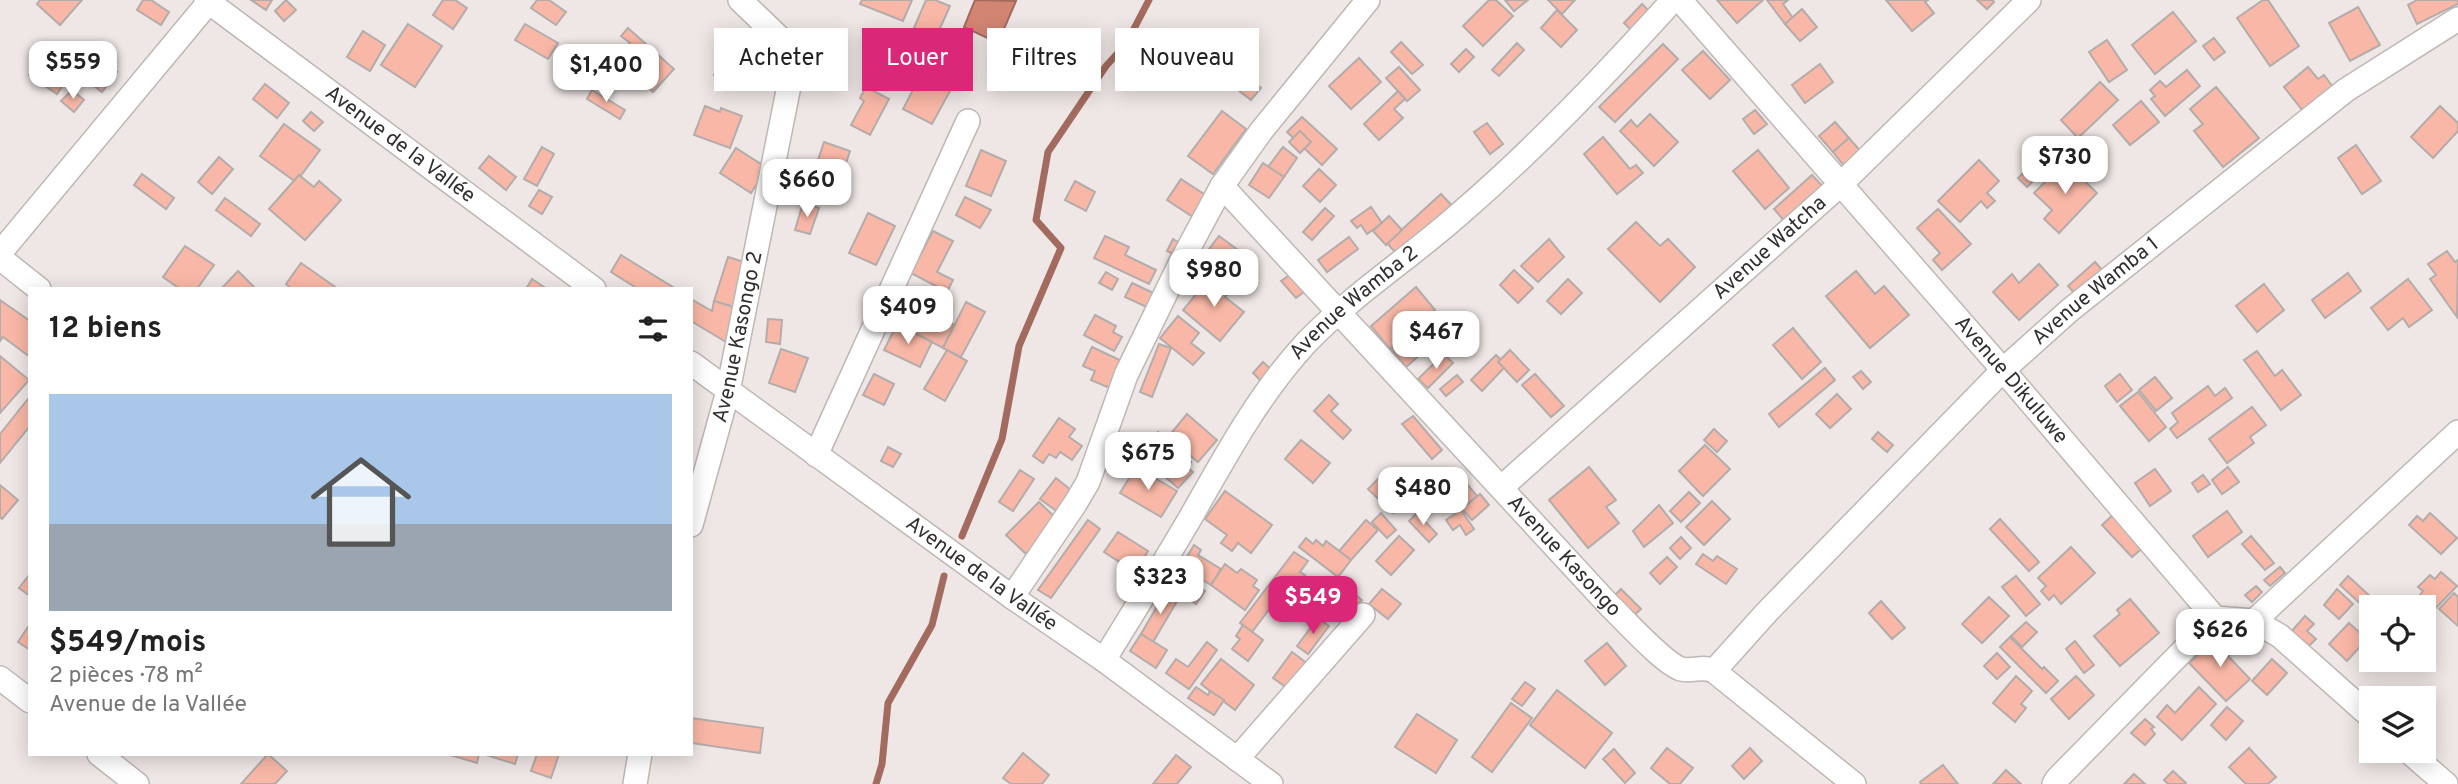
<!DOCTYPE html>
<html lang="fr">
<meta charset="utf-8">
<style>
:root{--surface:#fff;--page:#f6f6f6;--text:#222;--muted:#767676;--line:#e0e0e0;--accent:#db2777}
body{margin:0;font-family:Overpass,sans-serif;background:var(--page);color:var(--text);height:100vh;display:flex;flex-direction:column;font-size:26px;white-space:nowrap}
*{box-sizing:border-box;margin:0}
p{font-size:23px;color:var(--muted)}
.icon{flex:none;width:38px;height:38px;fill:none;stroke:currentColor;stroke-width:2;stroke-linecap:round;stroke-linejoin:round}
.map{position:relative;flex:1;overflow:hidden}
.drawer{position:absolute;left:28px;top:287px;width:665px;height:469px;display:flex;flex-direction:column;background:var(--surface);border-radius:0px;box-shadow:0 4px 18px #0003}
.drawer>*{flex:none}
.banner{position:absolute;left:714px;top:28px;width:665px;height:63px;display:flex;gap:14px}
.fabs{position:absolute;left:2359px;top:595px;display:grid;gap:14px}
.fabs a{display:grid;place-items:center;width:77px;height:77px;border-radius:0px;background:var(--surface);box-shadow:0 4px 18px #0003;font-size:35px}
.price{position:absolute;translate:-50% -60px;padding:0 16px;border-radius:14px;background:#fff;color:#222;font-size:23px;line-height:46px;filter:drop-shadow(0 2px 4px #0008)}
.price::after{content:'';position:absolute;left:50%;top:42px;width:21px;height:16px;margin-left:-10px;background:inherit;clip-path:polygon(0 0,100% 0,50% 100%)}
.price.current{background:var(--accent);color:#fff}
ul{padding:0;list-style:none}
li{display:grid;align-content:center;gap:14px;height:371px;padding:0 21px}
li+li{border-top:2px solid var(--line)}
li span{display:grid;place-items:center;height:217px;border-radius:0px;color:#555}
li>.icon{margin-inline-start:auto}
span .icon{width:126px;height:126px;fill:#fffc;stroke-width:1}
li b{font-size:30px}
h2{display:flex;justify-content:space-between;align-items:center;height:84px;padding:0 21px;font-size:30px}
.pill{padding:0 24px;border-radius:0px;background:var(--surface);box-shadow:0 4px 18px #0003;font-size:24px;line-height:63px}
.pill.current{background:var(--accent);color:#fff}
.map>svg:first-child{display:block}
</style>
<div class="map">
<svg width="2458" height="784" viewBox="0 0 2458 784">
<rect width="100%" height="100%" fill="#efe7e5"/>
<polygon fill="#d38573" stroke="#a36b5f" stroke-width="2" points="975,0 1016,1 998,43 964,27"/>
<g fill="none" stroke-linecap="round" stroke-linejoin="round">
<g stroke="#a36b5f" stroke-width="7">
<polyline points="962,536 1002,439 1019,346 1061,248 1036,220 1048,152 1106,66 1126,44 1149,0"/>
<polyline points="876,784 882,764 888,703 932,625 944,576"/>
</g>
</g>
<g fill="#f9b8a7" stroke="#b4acaa" stroke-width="2">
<polygon points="40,0 82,0 60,25 37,4"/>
<polygon points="143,0 151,0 169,12 161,25 137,10"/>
<polygon points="251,0 272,0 266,10"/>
<polygon points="286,0 296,10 284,21 275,11"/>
<polygon points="443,0 455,0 467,8 453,29 433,15"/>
<polygon points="537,0 549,0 566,12 556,25 531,8"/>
<polygon points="862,0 912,0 903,21 860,4"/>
<polygon points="926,0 935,0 950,6 933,44 911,35"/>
<polygon points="1489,0 1496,0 1513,16 1483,46 1463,26"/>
<polygon points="1505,0 1528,0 1514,11"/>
<polygon points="1548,0 1575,0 1562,14"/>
<polygon points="1717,0 1763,0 1737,23"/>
<polygon points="1767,0 1788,0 1783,4 1793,18 1785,24"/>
<polygon points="1886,0 1928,0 1925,2 1934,13 1912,31"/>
<polygon points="1977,0 1993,0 1994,2 1987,9"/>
<polygon points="2263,0 2268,0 2299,46 2270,66 2237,18"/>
<polygon points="2417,0 2458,0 2458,4 2417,24 2408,5"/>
<polygon points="1642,4 1651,13 1633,32 1624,23"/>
<polygon points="2358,7 2380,45 2350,61 2329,23"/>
<polygon points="1802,9 1817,27 1800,41 1785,24"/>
<polygon points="1557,10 1577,30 1561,47 1541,28"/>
<polygon points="2173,12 2196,41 2155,74 2132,45"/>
<polygon points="408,24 442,46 415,87 381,65"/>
<polygon points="525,24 558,43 548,59 515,40"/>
<polygon points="628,28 674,69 653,92 616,59 630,43 621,36"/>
<polygon points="363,31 385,45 370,71 347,57"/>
<polygon points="1186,33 1202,46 1194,57 1178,44"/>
<polygon points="2214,38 2225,52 2214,60 2203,46"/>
<polygon points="2107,40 2127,70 2109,82 2089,52"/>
<polygon points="1401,42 1423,65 1412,74 1391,52"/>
<polygon points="1517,43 1524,50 1499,76 1492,70"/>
<polygon points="1663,44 1678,59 1615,122 1599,107"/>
<polygon points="1153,46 1184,67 1171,85 1140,64"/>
<polygon points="1466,49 1474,57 1459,72 1451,64"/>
<polygon points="1703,51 1730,80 1710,99 1682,70"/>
<polygon points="90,53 117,72 102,92 76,72"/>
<polygon points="1359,58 1381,82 1351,109 1329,86"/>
<polygon points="721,60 734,66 726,81 714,75"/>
<polygon points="1219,61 1234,72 1227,82 1212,71"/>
<polygon points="38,63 65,82 57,94 29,75"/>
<polygon points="1820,64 1833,82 1805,103 1792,85"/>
<polygon points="1399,67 1420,90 1407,101 1386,78"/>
<polygon points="2308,67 2318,79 2324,75 2333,87 2303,111 2284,87"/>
<polygon points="2187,70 2200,86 2165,116 2151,99 2155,96 2150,90 2160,81 2166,87"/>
<polygon points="1243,74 1261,88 1251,100 1233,86"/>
<polygon points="918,80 931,87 934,83 950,91 932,124 903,109"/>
<polygon points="2100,82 2118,100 2078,138 2061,120"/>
<polygon points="265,84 289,103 277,118 253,99"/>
<polygon points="866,87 889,99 870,135 851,125 864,101 860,98"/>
<polygon points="2216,87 2259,138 2223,167 2194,131 2203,124 2190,109"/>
<polygon points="72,90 84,100 74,112 61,101"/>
<polygon points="592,90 625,110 620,119 587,99"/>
<polygon points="1398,91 1405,99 1394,109 1403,118 1379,140 1364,124"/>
<polygon points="2141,101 2159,122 2130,145 2113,125"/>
<polygon points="705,106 720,112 721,108 742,116 730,148 694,135"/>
<polygon points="2440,106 2458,123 2458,131 2433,158 2411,137"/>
<polygon points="1755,110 1767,124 1754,134 1743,119"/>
<polygon points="1222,111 1246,129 1213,174 1188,156"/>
<polygon points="311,112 323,122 314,131 303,121"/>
<polygon points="1650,114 1678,142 1654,166 1620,131 1631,120 1637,127"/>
<polygon points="1302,117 1337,149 1322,165 1287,132"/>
<polygon points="1835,122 1849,138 1833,152 1819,136"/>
<polygon points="1487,123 1503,144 1490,154 1474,132"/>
<polygon points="284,124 320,150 296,182 260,156"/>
<polygon points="1300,131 1311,142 1300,153 1289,142"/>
<polygon points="1603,137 1630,169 1636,165 1643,173 1617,194 1584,154"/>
<polygon points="1849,138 1862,153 1845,167 1833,152"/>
<polygon points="824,142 850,151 839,184 813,175"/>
<polygon points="2356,145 2381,181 2362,194 2338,158"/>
<polygon points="542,147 554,154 537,186 524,179"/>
<polygon points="1283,147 1297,158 1284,177 1268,167"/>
<polygon points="736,148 767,168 751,193 720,173"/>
<polygon points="981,150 1006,161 991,196 966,186"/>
<polygon points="1758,150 1789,188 1765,209 1733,171"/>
<polygon points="2046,151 2055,160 2027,187 2018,178"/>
<polygon points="489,156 516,177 506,190 479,168"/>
<polygon points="219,157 233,169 212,194 198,182"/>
<polygon points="1979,160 1999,181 1987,193 1995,201 1987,208 1981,201 1960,222 1938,201"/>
<polygon points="2065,162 2097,193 2059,233 2044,219 2052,210 2034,193"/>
<polygon points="1263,163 1284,177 1269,198 1249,185"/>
<polygon points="1319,169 1336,185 1320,202 1303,186"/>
<polygon points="142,174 174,198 166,209 134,185"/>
<polygon points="299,175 314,187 319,181 341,200 305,240 269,209"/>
<polygon points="1812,175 1825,189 1786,223 1774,209"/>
<polygon points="1181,179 1207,196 1193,217 1167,200"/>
<polygon points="1075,181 1095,192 1086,211 1065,200"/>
<polygon points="539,190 552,197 542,214 529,206"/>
<polygon points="1441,194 1457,211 1403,261 1387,243"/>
<polygon points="965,197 991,210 980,228 956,215"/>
<polygon points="225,198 260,224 251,236 216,210"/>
<polygon points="803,203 819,208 810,234 795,230"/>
<polygon points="1371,207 1382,223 1367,234 1361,225 1357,228 1351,221"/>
<polygon points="1325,208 1334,216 1312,240 1303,232"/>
<polygon points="1938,209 1971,244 1942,270 1933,260 1940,253 1917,228"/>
<polygon points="868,213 895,226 876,265 849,253"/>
<polygon points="1389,216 1402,230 1386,245 1373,231"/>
<polygon points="1636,222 1660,246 1668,239 1695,267 1660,302 1608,249"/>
<polygon points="933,231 953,241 937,272 953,280 947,292 911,273"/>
<polygon points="1105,236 1129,247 1125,255 1156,270 1149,284 1094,258"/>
<polygon points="1219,236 1238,250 1223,271 1203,257"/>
<polygon points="1349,237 1358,249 1327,272 1318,260"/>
<polygon points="1173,239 1183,245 1177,256 1167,251"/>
<polygon points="1549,239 1564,257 1538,282 1521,266"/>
<polygon points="185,246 214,265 197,289 180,289 163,277"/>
<polygon points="2447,251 2455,262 2458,260 2457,317 2430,279 2436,275 2428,264"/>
<polygon points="621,255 676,289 638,289 611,272"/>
<polygon points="728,257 747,263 734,307 714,301"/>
<polygon points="2095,262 2104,272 2077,296 2068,286"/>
<polygon points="301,263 338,289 292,289 286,284"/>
<polygon points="2039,264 2058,285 2019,320 1993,292 2012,274 2019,283"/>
<polygon points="1514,270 1533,288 1518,303 1500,285"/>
<polygon points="238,271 256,289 221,289"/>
<polygon points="1856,271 1875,294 1884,286 1909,315 1870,348 1826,296"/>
<polygon points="1106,272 1118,279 1112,290 1099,283"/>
<polygon points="2348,273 2361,291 2325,318 2312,300"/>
<polygon points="1291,274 1305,291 1296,298 1281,281"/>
<polygon points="532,279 547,289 526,289"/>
<polygon points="1217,279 1231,290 1225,297 1244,312 1220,341 1183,310 1207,281 1212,285"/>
<polygon points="1568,279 1582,293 1561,314 1547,301"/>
<polygon points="2408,279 2432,310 2409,327 2403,318 2388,330 2371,308"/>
<polygon points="1132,283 1160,296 1153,310 1125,297"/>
<polygon points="2264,284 2284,310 2257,332 2236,306"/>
<polygon points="1416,287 1435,310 1390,349 1371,326"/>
<polygon points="691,299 712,311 714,301 734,307 726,342 691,321"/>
<polygon points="0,300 30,321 30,357 3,337 0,341"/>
<polygon points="910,301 954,325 943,348 897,324"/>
<polygon points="966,302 985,312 961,357 943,348"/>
<polygon points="1095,315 1116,326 1113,332 1122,337 1114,351 1084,335"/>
<polygon points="1178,316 1199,333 1191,343 1204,353 1193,365 1160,338"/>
<polygon points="1428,316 1444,334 1406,367 1391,349"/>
<polygon points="768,319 782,320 780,344 766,342"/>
<polygon points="897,324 932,342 920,367 884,350"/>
<polygon points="1793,328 1821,362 1802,379 1773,345"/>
<polygon points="1159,344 1171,348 1152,397 1140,392"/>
<polygon points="1092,347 1126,363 1114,390 1091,380 1095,371 1083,366"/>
<polygon points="781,349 808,358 795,392 769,383"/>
<polygon points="947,350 967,361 945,401 924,389"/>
<polygon points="1510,350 1529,370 1517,382 1498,362"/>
<polygon points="2257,351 2275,376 2282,370 2301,395 2281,410 2244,360"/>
<polygon points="1444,354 1453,363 1428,388 1418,379"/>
<polygon points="1496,355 1500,359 1498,362 1504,368 1482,391 1471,380"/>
<polygon points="0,356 29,380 0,413"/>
<polygon points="1263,362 1278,376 1267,387 1253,373"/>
<polygon points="1825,368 1835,380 1779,427 1769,414"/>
<polygon points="1861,371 1871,382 1863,389 1853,377"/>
<polygon points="874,374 894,384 884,405 863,395"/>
<polygon points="1535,374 1564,406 1551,417 1522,385"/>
<polygon points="2120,374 2132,390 2117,402 2105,386"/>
<polygon points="1457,375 1463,382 1446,396 1440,389"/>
<polygon points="2155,377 2172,398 2156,411 2139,390"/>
<polygon points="2208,386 2215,396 2225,388 2232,398 2177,438 2170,429 2178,422 2172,413"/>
<polygon points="2138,392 2166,427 2149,441 2120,406"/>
<polygon points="1837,394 1851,409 1830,428 1816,414"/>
<polygon points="1329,395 1338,404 1331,411 1351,430 1343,439 1314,411"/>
<polygon points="28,399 30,400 30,426 0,463 0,434"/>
<polygon points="2252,407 2266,425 2250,437 2254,443 2227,463 2209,439"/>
<polygon points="1187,414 1217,440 1198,462 1168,437"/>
<polygon points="1413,416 1442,450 1432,459 1402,424"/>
<polygon points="1059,418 1075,429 1069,437 1082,446 1072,460 1060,452 1056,458 1049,454 1043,463 1033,456"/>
<polygon points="1714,429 1727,441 1717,452 1704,440"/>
<polygon points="1158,432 1191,462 1187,467 1193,472 1178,488 1139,454"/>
<polygon points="1878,432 1893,445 1887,452 1872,439"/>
<polygon points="1301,440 1330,463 1313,483 1285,459"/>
<polygon points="1705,445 1730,469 1703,496 1679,471"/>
<polygon points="888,447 901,454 893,467 881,461"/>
<polygon points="1136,467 1177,491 1161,517 1120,493"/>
<polygon points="1589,467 1616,500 1606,507 1619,523 1588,548 1549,500"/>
<polygon points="2228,467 2239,482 2222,494 2212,480"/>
<polygon points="2155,469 2171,491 2150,506 2135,483"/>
<polygon points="1020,470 1034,479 1013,511 999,502"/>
<polygon points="1387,470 1411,494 1393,513 1368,489"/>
<polygon points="2203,475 2210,484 2198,492 2192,483"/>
<polygon points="1056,478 1077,495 1062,515 1040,499"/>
<polygon points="1462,478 1477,496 1462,509 1447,492"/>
<polygon points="0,485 18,500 2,519 0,517"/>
<polygon points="1225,491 1272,525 1251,553 1238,543 1232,551 1221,543 1227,535 1205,519"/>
<polygon points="1689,492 1700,503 1681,522 1670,511"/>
<polygon points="1480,494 1489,505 1472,520 1462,509"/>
<polygon points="1712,501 1730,519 1704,545 1686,527"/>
<polygon points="1039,502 1059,521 1026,554 1006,535"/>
<polygon points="1659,505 1673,523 1644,547 1633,531"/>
<polygon points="1461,510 1474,529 1466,535 1460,525 1453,530 1446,520"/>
<polygon points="2227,511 2242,532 2208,557 2193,536"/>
<polygon points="1381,513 1396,530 1387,538 1372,522"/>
<polygon points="1417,513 1437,534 1429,542 1409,521"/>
<polygon points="2115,513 2146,545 2132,557 2102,525"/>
<polygon points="2430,513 2457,538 2441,554 2409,525 2417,516 2423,521"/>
<polygon points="2000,519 2039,562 2029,571 1990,529"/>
<polygon points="1088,520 1100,529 1051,598 1038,590"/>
<polygon points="1366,520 1378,530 1351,560 1339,551"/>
<polygon points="1118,532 1148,551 1135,572 1104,552"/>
<polygon points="1399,536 1414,550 1391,575 1376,561"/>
<polygon points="2251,536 2274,563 2265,570 2242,544"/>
<polygon points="1681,537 1691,548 1680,559 1670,548"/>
<polygon points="1306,538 1313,544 1316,540 1323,546 1326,541 1351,560 1338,577 1299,547"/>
<polygon points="1194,545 1201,550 1198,555 1221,569 1211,585 1181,567"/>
<polygon points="2071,547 2095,573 2061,604 2054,595 2049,600 2041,591 2046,586 2038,578"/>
<polygon points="1294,552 1308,561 1300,572 1305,575 1292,592 1286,587 1252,632 1240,623"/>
<polygon points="1703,554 1713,561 1717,556 1737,569 1726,584 1696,564"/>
<polygon points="1667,557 1677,567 1660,584 1650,573"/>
<polygon points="1225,564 1237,573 1241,569 1257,580 1253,586 1259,590 1245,610 1211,585"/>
<polygon points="2280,567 2285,573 2270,586 2264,580"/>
<polygon points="2441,572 2457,586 2432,612 2417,599 2423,591 2418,587 2430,575 2435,579"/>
<polygon points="30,574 30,596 19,588"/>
<polygon points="2016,576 2040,604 2026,616 2002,587"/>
<polygon points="2348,576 2372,598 2364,607 2340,585"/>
<polygon points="1185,577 1205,591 1196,604 1176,590"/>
<polygon points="1341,583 1362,600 1348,615 1329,599"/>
<polygon points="2256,586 2262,592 2252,602 2245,595"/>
<polygon points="1382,589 1401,604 1388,619 1369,604"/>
<polygon points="1621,589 1641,609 1630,619 1611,599"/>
<polygon points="2337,589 2353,604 2339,619 2324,605"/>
<polygon points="1166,591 1179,598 1153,642 1141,634"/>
<polygon points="2454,593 2458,597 2458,626 2439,609"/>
<polygon points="1989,597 2009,616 1982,643 1962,624"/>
<polygon points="2130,599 2159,633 2120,666 2094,636 2120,614 2117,610"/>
<polygon points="1881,601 1905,628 1892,639 1869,613"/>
<polygon points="2305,616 2314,624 2307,631 2316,639 2308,647 2291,632"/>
<polygon points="1318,618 1329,626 1308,654 1297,646"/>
<polygon points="2026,622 2037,632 2022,647 2011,636"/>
<polygon points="2349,623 2367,639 2347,661 2329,644"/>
<polygon points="30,624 30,650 18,642"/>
<polygon points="1243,625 1263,640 1248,661 1232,649 1240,639 1236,636"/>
<polygon points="1141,634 1167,650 1156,668 1130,651"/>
<polygon points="2218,636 2233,651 2228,656 2250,679 2226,701 2189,663"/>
<polygon points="2010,637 2042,669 2044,667 2058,681 2046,693 2000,647"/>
<polygon points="2075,641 2094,665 2084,673 2066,649"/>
<polygon points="1207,642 1217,650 1189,689 1166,673 1176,659 1188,667"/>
<polygon points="1607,643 1626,666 1605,685 1585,661"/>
<polygon points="1292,652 1308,664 1290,690 1273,678"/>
<polygon points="1997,653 2010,667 1997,679 1984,666"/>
<polygon points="1221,659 1254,685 1235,710 1201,684"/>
<polygon points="2272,659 2287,673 2267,695 2252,681"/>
<polygon points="2016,676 2032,691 2021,704 2026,708 2015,722 1993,703"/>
<polygon points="2076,676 2094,695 2069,719 2051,699"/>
<polygon points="1525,682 1535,689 1522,706 1512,699"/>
<polygon points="1196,687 1208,695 1210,691 1224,700 1214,715 1188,698"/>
<polygon points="2199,687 2216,704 2182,740 2157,717 2167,705 2175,713"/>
<polygon points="1557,690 1612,733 1585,768 1530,725"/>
<polygon points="1511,703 1532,718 1492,772 1472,757"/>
<polygon points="2227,707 2243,721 2226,740 2211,725"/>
<polygon points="1417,714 1457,740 1436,773 1395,747"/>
<polygon points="691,718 763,728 760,753 691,743"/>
<polygon points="2145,719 2154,727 2151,729 2155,734 2145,745 2131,733"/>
<polygon points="1667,748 1693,768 1680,784 1670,784 1651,768"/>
<polygon points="1750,748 1762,761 1744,779 1732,766"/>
<polygon points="2249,748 2276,777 2268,784 2246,784 2229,767"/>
<polygon points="1614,749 1635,773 1625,783 1603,759"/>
<polygon points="1023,753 1049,775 1042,784 1011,784 1003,778"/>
<polygon points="268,754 287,771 275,784 241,784"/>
<polygon points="447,754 479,754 477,763"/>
<polygon points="483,754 518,754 515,764"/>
<polygon points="537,754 559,754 551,778 531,771"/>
<polygon points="1176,755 1191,767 1177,784 1153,784"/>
<polygon points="1943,765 1958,784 1921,784 1920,782"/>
<polygon points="2006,770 2021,784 1993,784"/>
<polygon points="2173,771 2186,783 2185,784 2168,784 2164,780"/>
<polygon points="2134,774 2145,784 2124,784"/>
</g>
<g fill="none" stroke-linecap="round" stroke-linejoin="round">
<g stroke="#beb7b5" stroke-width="26">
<g id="minor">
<path id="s1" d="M206,0L594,289"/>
<path id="s2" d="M1680,0L2003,370L2215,618L2254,621L2280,636L2371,717"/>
<path id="s3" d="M1222,186L1609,605C1625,620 1663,663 1681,669C1693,672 1702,665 1714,671L1854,784"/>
<polyline points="0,253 209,2"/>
<polyline points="0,258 39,289"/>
<path id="s4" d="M691,363L1012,597L1104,660L1271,784"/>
<polyline points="816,455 968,121"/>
<path id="s5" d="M1502,487L1841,184L2029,0"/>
<path id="s6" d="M691,525L728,391L792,71V54L789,47L740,0"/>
<polyline points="1012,597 1075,504 1088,482 1126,375 1180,264 1222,186 1262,130 1368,0"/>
<polyline points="2254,621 2458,432"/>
<path id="s7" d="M1104,660C1134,611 1164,563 1192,515C1226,455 1259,394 1306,343C1353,294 1413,256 1464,210C1539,145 1606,74 1673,0"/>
<path id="s8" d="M1714,671L1767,612L2003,370L2070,310L2346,90L2458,19"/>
<polyline points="0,678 30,701"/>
<polyline points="2408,751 2446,784"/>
<polyline points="99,754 137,784"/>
<polyline points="1237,759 1363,615"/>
<polyline points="635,784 640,754"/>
<polyline points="2054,784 2057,779 2215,618"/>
</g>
</g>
<use href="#minor" stroke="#fff" stroke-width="23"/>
</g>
<g text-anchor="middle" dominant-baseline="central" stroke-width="5" stroke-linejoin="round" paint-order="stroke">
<g font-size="21" fill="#322f2f" stroke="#fcf4f2">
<text stroke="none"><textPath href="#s1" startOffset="242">Avenue de la Vallée</textPath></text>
<text stroke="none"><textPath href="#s5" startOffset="359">Avenue Watcha</textPath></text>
<text stroke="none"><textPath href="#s8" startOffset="539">Avenue Wamba 1</textPath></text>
<text stroke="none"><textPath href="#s7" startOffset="439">Avenue Wamba 2</textPath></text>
<text stroke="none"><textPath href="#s6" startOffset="194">Avenue Kasongo 2</textPath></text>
<text stroke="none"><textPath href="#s2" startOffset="504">Avenue Dikuluwe</textPath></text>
<text stroke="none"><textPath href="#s3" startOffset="504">Avenue Kasongo</textPath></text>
<text stroke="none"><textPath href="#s4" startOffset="359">Avenue de la Vallée</textPath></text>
</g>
</g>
</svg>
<div class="fabs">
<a><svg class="icon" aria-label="locate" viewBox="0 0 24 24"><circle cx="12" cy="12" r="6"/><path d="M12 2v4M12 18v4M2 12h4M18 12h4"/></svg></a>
<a><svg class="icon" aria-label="layers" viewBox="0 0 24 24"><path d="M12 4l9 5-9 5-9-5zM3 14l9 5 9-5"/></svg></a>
</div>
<b class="price" style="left:73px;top:101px">$559</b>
<b class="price" style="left:606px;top:104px">$1,400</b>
<b class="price" style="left:2065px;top:196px">$730</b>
<b class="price" style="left:807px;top:219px">$660</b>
<b class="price" style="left:1214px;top:309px">$980</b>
<b class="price" style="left:908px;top:346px">$409</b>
<b class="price" style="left:1436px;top:371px">$467</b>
<b class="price" style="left:1148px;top:492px">$675</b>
<b class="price" style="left:1423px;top:527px">$480</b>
<b class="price" style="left:1160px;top:616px">$323</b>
<b class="price current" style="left:1313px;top:636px">$549</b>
<b class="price" style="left:2220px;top:669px">$626</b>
<div class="banner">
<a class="pill">Acheter</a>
<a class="pill current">Louer</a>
<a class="pill">Filtres</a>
<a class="pill">Nouveau</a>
</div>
<section class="drawer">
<h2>12 biens<svg class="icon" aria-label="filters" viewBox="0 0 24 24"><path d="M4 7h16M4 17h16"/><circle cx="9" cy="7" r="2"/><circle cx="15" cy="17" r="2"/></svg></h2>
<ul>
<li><span style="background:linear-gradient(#a9c7e8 60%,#9aa5b1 0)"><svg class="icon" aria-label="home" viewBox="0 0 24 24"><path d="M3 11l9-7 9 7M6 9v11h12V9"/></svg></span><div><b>$549/mois</b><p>2 pièces · 78 m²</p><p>Avenue de la Vallée</p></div></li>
</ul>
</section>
</div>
